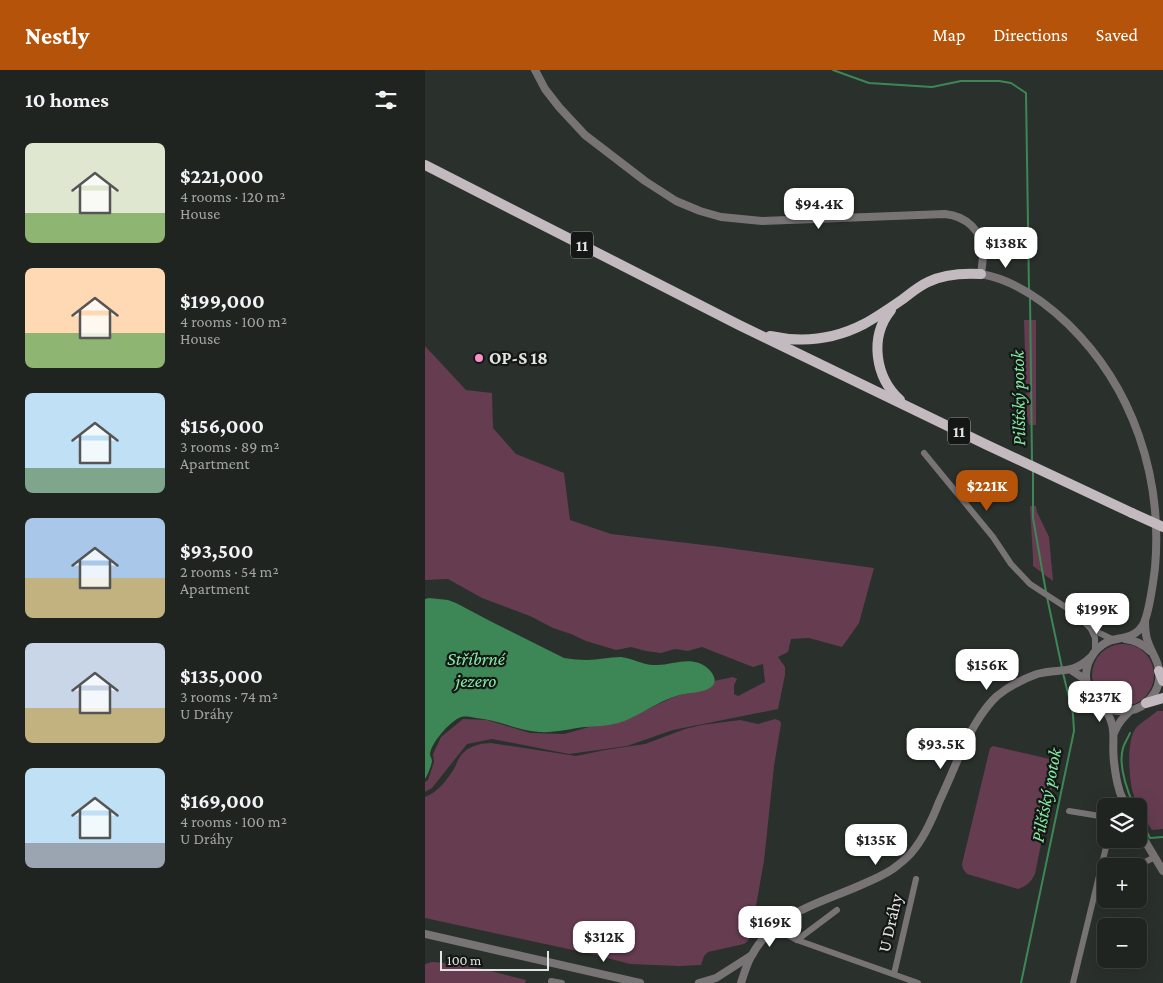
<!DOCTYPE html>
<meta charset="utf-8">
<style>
:root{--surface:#202420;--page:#2d302d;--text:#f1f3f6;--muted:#a2a4a5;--line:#3d413e;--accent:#b45309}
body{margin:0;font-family:"Crimson Pro",serif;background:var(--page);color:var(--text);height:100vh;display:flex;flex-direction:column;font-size:19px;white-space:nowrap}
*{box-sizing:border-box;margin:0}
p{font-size:16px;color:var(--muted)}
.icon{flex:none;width:28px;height:28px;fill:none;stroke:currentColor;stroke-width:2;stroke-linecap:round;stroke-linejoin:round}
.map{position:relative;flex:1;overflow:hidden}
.side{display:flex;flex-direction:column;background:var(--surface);width:425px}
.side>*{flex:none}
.buttons{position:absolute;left:672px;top:728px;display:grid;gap:10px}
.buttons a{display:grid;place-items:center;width:50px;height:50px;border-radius:8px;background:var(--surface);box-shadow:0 5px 20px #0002,0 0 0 1px var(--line);font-size:25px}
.scale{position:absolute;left:15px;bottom:12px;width:109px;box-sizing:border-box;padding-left:5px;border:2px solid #e1e5e2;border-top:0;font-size:14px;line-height:18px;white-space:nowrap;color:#e1e5e2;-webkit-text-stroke:4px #141715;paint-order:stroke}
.price{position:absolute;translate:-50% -42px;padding:0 11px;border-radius:10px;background:#fff;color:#222;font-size:16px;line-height:32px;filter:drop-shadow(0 1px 2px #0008)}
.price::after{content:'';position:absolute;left:50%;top:30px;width:15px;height:11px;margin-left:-8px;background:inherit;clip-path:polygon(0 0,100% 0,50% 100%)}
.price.current{background:var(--accent);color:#fff}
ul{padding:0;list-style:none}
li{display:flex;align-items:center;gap:15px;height:125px;padding:0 25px}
li span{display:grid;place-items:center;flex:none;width:140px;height:100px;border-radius:8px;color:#555}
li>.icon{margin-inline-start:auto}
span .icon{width:60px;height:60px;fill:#fffc;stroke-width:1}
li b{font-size:21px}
h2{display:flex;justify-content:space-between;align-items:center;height:60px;padding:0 25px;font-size:21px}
header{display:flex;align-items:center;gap:30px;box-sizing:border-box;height:70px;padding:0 25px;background:var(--accent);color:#fff}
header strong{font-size:24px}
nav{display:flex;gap:28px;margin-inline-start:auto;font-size:18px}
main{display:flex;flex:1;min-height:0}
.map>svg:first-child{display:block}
</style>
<header>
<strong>Nestly</strong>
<nav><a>Map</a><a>Directions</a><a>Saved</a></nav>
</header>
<main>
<section class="side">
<h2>10 homes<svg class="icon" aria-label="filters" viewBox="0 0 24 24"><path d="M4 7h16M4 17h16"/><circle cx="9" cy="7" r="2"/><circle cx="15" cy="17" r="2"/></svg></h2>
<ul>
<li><span style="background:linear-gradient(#dfe7d0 70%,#8fb573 0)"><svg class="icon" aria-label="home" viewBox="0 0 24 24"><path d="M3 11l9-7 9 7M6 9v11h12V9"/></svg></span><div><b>$221,000</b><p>4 rooms · 120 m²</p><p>House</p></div></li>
<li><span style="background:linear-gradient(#ffd9b3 65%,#8fb573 0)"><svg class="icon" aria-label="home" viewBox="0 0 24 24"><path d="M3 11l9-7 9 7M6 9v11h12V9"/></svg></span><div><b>$199,000</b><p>4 rooms · 100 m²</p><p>House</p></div></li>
<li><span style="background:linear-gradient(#bfe0f5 75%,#7fa58c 0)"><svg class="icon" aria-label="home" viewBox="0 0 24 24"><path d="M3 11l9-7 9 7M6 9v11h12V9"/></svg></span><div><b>$156,000</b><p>3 rooms · 89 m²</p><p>Apartment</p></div></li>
<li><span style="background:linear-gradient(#a9c7e8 60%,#c2b280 0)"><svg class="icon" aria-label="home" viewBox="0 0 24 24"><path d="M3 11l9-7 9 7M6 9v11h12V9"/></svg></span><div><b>$93,500</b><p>2 rooms · 54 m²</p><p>Apartment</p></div></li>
<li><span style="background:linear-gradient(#c9d6e8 65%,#c2b280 0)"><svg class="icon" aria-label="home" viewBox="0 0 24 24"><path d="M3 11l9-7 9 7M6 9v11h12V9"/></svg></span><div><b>$135,000</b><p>3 rooms · 74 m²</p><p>U Dráhy</p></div></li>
<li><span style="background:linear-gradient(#bfe0f5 75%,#9aa5b1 0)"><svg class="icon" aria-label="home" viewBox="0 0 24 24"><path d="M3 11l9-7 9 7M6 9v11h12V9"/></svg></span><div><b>$169,000</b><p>4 rooms · 100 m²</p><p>U Dráhy</p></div></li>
</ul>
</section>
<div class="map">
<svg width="738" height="913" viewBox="0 0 738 913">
<rect width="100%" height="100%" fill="#2a302b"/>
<g fill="#663c51">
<polygon points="599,250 611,250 611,355 604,355 602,347"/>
<polygon points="0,276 41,320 67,323 68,358 91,384 139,403 145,450 186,464 296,477 449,498 434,553 417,577 384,568 366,569 363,582 353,587 360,597 360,605 353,639 248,660 202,676 144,684 67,669 42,674 7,718 0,722 0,712 3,710 9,692 8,684 16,667 38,649 62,650 105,663 139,664 214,643 251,626 283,619 287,616 289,611 308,607 312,609 309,615 309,624 313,626 340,612 338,594 328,597 277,577 263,581 250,579 236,583 221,581 206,577 191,580 161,571 146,564 128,558 105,546 57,528 23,509 0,510"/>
<polygon points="605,436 611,436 612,442 624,467 628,511 608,496 608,488"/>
<circle cx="698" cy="605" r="31"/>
<path d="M732,641H738V759L727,760C719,748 712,736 708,723C704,709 701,670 711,658C716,652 726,647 732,641Z"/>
<path d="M350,649L355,651L356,654L349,696L339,791L326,864L323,871L319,874L283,882L279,886L276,895L254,896L205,894L171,885L0,848V727C13,722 23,709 30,697C32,692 34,687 38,683C45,676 56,673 66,673L151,686L180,680L220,674L260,659L277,655L315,650L333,654Z"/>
<path d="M568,676L629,690L632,694L610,804C606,812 602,816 593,819L542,804L538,799L537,794L565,678Z"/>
<polygon points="7,892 34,894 62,900 101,910 100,913 0,913 0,894"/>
</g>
<path fill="#3d8756" d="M4,528L23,530L31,533L65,551L139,588C147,589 154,590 162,590C173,590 184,587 196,587C207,588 218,595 229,595C244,596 259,588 274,593C285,597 299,613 281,620C272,623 261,623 251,626C235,631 219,642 204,649C190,656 174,656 159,657C144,659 129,663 114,662C92,660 73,650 51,648C47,647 40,646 36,647C25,651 6,673 5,684C5,686 7,689 7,691C6,697 3,704 0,709V529Z"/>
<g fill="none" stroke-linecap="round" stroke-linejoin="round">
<g stroke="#3d8756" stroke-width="2">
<polyline points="408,0 444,13 507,17 536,11 574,11 586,13 601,23 604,221"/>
<polyline points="605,226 607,391"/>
<polyline points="608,401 608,448 621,522"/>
<polyline points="622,527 637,598"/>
<path d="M705,663C703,668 700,672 698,678C693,695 702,720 709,736"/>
<polyline points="714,747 725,768 738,767"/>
<polyline points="596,913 649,661 648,644 638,603"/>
</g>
<g stroke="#787476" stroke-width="6">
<polyline points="499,383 568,467 586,494 605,514 651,544 666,559 689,570"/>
<polyline points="666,559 670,568 670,582"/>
<polyline points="644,741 681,747"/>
<polyline points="712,796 730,787"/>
<polyline points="348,857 372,870 493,913"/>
<polyline points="372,870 412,840"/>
<polyline points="469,904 491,809"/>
<polyline points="126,911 137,913"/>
<polyline points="648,913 683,769"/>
</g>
<g stroke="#787476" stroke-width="8">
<path d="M110,0L120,19L134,37L160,65L220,111L251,131L275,141L296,147L337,151L520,144C541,146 558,161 558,183C558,190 557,197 556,204C590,210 618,230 643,254C708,317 738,407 730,498C728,514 725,538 719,553C712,567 700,567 687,570C672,575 662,589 661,604C660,627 681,644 703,641C723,638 737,619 734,600C733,590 726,582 723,572C720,565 720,558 720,550"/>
<path d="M700,569C710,570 718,574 725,581"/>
<polyline points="646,600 658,608 662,614"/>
<path d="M678,636C694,659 686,668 689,692C690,700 691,710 694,719C695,725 699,731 702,736"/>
<path d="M689,663C693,653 698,648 705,641"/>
<polyline points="714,761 738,801"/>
<polyline points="0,864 215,913"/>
<polyline points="274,913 291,908 327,885"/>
<path d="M316,913C319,904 322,893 327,885C350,842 396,833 436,815C449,809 463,804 473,795C478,791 483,787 487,782C499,768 507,750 514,732C523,713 531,693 540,673C548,657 558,639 572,626C583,617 598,609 612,604C634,598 647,605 665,588"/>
</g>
<g stroke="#c2babe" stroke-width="10">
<polyline points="0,95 314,255 562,375 707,443"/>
<path d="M466,240C444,267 450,307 475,330"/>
<path d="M345,266C377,273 410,269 439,254C452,247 465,238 478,229C486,223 494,216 503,212C519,204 538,203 556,204"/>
<polyline points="734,601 738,611"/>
<polyline points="721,633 738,628"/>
</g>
<polyline stroke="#c2babe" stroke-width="10" points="707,443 738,457"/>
</g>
<circle fill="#fb8fc6" stroke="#141715" stroke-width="2" cx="54" cy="288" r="5"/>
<g text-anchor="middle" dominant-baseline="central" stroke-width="4.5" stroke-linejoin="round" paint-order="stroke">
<g fill="#141715" stroke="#a4a7a4" stroke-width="1">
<rect x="146" y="161.5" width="22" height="27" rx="4"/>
<rect x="523" y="347.5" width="22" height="27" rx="4"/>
</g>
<g font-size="16" font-weight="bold" fill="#e1e5e2">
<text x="157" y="175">11</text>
<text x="534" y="361">11</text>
</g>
<g font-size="18" font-weight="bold" fill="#e1e5e2" stroke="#141715" text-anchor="start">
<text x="64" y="288">OP-S 18</text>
</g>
<g font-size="18" fill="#e1e5e2" stroke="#141715">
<text transform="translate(465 853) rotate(-77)">U Dráhy</text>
</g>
<g font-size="19" font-style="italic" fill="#84e9a3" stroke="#141715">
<text transform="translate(593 328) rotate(-91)">Pilšťský potok</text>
<text x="51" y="588">Stříbrné<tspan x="51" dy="22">jezero</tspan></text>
<text transform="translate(621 725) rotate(-79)">Pilšťský potok</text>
</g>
</g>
</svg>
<div class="buttons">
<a><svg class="icon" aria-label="layers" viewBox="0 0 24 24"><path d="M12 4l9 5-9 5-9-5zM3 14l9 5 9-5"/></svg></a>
<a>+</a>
<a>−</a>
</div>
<div class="scale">100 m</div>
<b class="price" style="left:394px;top:160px">$94.4K</b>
<b class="price" style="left:581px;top:199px">$138K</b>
<b class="price current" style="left:562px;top:442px">$221K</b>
<b class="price" style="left:672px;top:565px">$199K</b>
<b class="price" style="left:562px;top:621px">$156K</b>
<b class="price" style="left:675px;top:653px">$237K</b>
<b class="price" style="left:516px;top:700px">$93.5K</b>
<b class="price" style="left:451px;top:796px">$135K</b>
<b class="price" style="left:345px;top:878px">$169K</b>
<b class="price" style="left:179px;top:893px">$312K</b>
</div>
</main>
